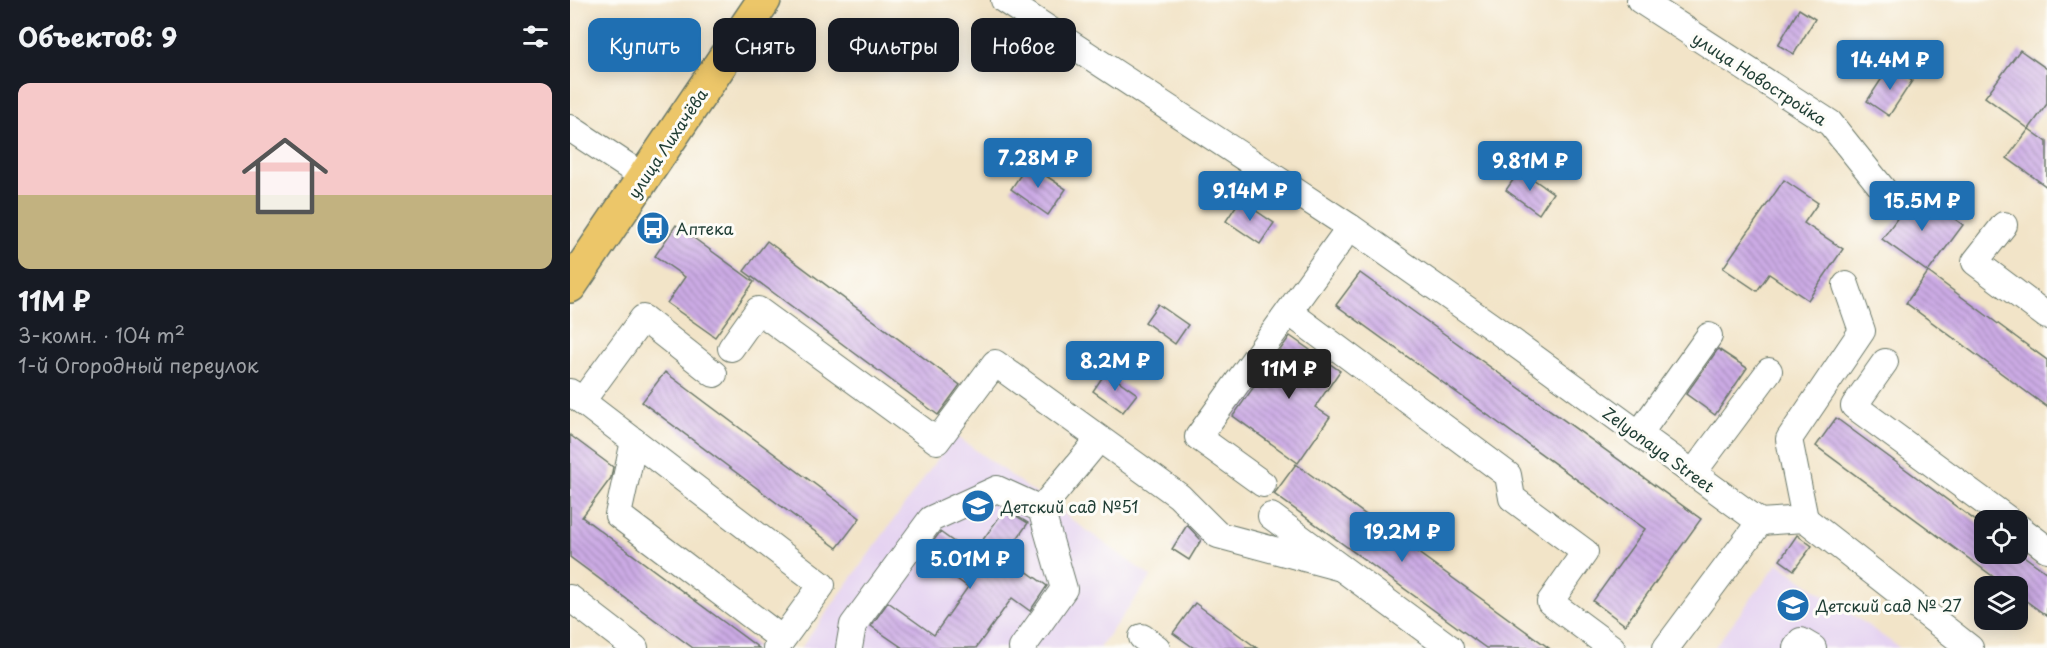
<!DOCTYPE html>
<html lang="ru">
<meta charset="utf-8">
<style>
:root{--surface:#171b24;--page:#20242c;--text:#f1f3f6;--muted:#9ea1a6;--accent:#1f6fb2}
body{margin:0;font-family:"Playpen Sans",sans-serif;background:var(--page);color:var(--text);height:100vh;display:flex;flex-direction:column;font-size:22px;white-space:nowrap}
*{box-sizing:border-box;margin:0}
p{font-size:20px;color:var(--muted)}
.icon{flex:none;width:33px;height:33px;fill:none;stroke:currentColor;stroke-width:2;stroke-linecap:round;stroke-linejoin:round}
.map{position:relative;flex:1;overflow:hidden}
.sheet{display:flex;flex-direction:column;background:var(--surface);width:570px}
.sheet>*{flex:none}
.hud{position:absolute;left:18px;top:18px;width:570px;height:54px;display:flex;gap:12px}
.buttons{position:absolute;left:1404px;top:510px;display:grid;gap:12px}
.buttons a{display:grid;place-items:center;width:54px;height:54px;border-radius:12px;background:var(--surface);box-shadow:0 3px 15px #0003;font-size:30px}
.price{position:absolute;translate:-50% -51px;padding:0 14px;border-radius:6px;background:var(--accent);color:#fff;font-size:20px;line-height:39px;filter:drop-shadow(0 2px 3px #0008)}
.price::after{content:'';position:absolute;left:50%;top:36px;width:18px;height:14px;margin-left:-9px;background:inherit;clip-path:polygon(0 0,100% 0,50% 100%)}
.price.on{background:#222;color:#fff}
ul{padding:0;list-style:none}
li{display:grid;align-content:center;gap:12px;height:318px;padding:0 18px}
li span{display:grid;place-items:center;height:186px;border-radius:12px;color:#555}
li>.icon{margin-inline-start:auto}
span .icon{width:108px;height:108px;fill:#fffc;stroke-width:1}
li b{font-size:26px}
h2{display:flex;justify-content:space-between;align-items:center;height:72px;padding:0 18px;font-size:26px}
.chip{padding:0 21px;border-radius:12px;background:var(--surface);box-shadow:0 3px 15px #0003;font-size:21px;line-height:54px}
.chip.on{background:var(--accent);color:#fff}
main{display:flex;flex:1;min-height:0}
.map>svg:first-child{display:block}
</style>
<main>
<section class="sheet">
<h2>Объектов: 9<svg class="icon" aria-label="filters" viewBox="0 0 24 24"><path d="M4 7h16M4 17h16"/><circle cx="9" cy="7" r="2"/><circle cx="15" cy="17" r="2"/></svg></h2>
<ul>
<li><span style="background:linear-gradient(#f6c9c9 60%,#c2b280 0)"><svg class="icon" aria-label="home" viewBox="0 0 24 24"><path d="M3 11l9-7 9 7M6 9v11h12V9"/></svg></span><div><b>11M ₽</b><p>3-комн. · 104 m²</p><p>1-й Огородный переулок</p></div></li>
</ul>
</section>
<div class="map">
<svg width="1477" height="648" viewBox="0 0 1477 648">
<defs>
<pattern id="building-back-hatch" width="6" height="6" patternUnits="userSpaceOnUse" patternTransform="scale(1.5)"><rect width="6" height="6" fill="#ccabe5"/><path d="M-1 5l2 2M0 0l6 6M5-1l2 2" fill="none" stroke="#a58cba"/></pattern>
</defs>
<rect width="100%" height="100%" fill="#fdfcf7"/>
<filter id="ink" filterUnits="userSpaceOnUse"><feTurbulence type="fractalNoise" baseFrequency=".0167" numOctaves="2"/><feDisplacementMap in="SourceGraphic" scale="12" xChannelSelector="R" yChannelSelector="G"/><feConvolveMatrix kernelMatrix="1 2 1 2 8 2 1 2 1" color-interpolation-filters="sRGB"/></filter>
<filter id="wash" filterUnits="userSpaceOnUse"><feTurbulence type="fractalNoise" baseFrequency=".008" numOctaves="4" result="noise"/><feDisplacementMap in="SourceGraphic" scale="24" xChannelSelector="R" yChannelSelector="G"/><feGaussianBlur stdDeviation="1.35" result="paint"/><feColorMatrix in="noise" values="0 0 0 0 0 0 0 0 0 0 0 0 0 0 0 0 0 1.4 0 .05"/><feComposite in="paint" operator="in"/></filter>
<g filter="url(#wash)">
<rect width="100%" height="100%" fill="#f2e4c8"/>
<g fill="#e5d3f1">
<polygon points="385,435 581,577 529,648 231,648"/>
<polygon points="1208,563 1330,648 1144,648"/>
</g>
<g id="blocks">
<g fill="url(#building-back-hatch)">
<polygon points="1229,9 1245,19 1224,54 1208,45"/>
<polygon points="1450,50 1477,69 1477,104 1459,129 1415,97"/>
<polygon points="1320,66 1342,81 1319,116 1297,101"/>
<polygon points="1459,129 1477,142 1477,187 1437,158"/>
<polygon points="458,164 496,189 478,215 441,189"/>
<polygon points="950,170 983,193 969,214 936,190"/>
<polygon points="1214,180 1248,203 1234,223 1273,249 1238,300 1199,274 1187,291 1153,268"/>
<polygon points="1347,191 1393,225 1358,272 1312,239"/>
<polygon points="670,200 704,223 690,244 656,221"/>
<polygon points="106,225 184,282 145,337 97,303 115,277 85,256"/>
<polygon points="197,241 390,385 368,415 174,271"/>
<polygon points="1358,272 1477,360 1477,407 1336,303"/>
<polygon points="790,273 1131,519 1055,625 1023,601 1075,529 766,305"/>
<polygon points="588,304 618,325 605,344 575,322"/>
<polygon points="720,336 770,371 745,407 760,417 728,463 663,416"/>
<polygon points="1148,349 1177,368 1145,415 1116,394"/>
<polygon points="95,372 290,518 267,548 72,402"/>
<polygon points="536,372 567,394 553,412 523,391"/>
<polygon points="1266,418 1414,527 1414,554 1451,554 1477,573 1477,616 1448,595 1448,586 1436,586 1246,446"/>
<polygon points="0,435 43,467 41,478 12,517 189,648 123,648 0,557"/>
<polygon points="726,464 979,648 916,648 704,494"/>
<polygon points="435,509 458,523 435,556 477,586 460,611 442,598 406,648 333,648 301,626 318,602 364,635 398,587 353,555 370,532 402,555"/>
<polygon points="617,525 631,540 619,560 602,549"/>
<polygon points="1227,535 1242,546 1224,570 1210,560"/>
<polygon points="625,603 687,648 624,648 603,633"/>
</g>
</g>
</g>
<g filter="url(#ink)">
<use href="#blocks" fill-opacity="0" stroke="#697768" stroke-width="1.5"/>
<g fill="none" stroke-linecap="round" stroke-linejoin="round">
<g stroke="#697768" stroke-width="28">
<g id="minor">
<polyline points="434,0 780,227 925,329 1190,522 1235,519 1400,648"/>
<polyline points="1070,0 1260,123 1320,198"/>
<polyline points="0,128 74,177"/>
<polyline points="1434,225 1405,262 1477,316"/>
<polyline points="719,312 938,475 942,498 1015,552 980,602 1042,648"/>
<polyline points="161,348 188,310 367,441 425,363 609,496 648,535 771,568"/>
<polyline points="1315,362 1284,406 1439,520"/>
<polyline points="0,392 252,585 206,648"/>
<polyline points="12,401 73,318 144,374"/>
<polyline points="1069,434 1139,336"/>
<polyline points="64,441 48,515 212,639"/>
<polyline points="1123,473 1199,371"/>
<polyline points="693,484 628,437 780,227"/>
<polyline points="471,509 529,439"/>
<polyline points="701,516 880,648"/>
<polyline points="1235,519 1219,439 1292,331 1276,285"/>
<polyline points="1448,527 1477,549"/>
<polyline points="0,598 65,648"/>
<polyline points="572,637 587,648"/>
<polyline points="279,648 283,625 361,519 427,489 471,509 494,589 452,648"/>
<polyline points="1096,648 1190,522"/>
<polyline points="1226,648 1231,641 1243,648"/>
</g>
</g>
<g stroke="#697768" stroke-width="36">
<polyline id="major" points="0,286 194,0"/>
</g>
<use href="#minor" stroke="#fff" stroke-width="26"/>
<use href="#major" stroke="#ecc669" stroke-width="33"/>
</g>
</g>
<defs>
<g id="bus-disc" transform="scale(1.725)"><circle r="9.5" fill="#1f6fb2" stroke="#fdfcf7"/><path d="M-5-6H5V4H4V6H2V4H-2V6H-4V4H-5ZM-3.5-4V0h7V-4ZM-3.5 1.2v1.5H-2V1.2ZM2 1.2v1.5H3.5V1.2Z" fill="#fff"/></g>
<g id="school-disc" transform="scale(1.725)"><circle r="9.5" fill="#1f6fb2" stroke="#fdfcf7"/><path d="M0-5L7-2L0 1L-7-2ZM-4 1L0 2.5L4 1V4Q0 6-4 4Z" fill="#fff"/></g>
</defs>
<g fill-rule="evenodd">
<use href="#bus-disc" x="83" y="228"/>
<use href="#school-disc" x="408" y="506"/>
<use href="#school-disc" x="1223" y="605"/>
</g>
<g text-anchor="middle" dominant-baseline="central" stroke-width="6" stroke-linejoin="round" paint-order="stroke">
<g font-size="16" fill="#1f3d34" stroke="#fdfcf7">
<text transform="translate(1190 78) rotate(33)">улица Новостройка</text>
<text transform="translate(97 143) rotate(-56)">улица Лихачёва</text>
<text transform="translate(1089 449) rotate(36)">Zelyonaya Street</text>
</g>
<g font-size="16" fill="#1f3d34" stroke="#fdfcf7" text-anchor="start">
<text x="106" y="228">Аптека</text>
<text x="431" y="506">Детский сад №51</text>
<text x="1246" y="605">Детский сад № 27</text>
</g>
</g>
</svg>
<div class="buttons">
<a><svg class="icon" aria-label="locate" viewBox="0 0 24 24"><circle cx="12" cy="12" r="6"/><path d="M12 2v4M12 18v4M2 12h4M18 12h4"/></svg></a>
<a><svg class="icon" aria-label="layers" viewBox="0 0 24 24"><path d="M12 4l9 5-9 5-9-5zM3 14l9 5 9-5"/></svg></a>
</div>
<b class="price" style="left:1320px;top:91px">14.4M ₽</b>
<b class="price" style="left:468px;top:189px">7.28M ₽</b>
<b class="price" style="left:960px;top:192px">9.81M ₽</b>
<b class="price" style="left:680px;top:222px">9.14M ₽</b>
<b class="price" style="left:1352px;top:232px">15.5M ₽</b>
<b class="price" style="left:545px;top:392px">8.2M ₽</b>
<b class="price on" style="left:719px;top:400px">11M ₽</b>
<b class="price" style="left:832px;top:563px">19.2M ₽</b>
<b class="price" style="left:400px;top:590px">5.01M ₽</b>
<div class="hud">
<a class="chip on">Купить</a>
<a class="chip">Снять</a>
<a class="chip">Фильтры</a>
<a class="chip">Новое</a>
</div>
</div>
</main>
